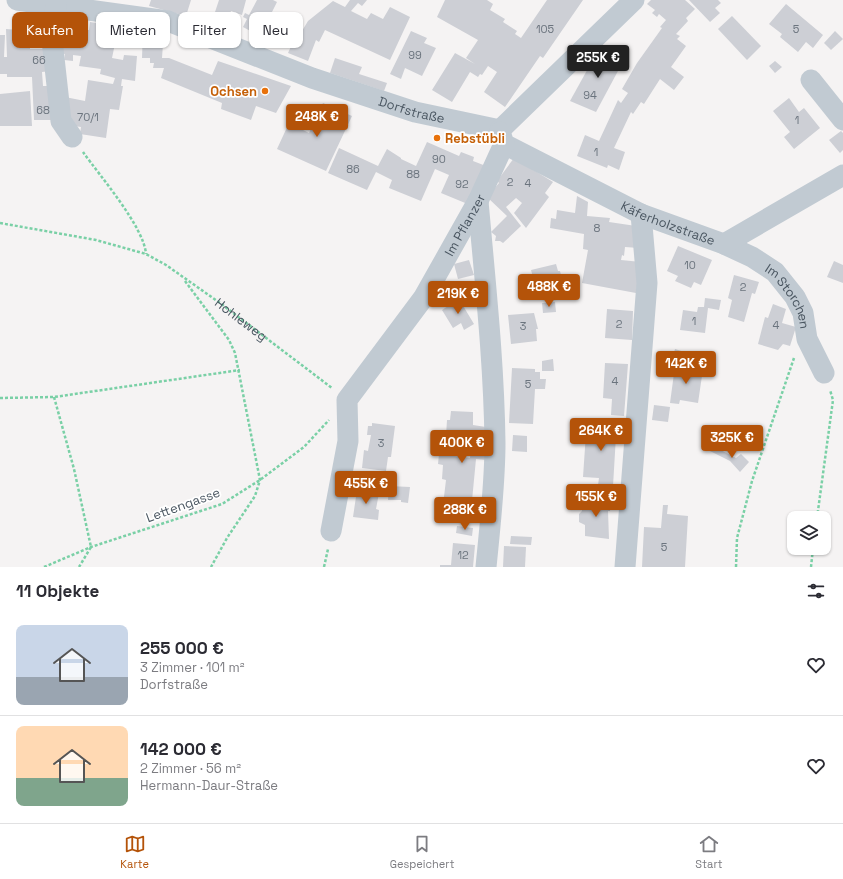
<!DOCTYPE html>
<html lang="de">
<meta charset="utf-8">
<style>
:root{--surface:#fff;--page:#f2f2f3;--text:#2b2b33;--muted:#7c7c81;--line:#e1e1e2;--accent:#b45309}
body{margin:0;font-family:"Space Grotesk",sans-serif;background:var(--page);color:var(--text);height:100vh;display:flex;flex-direction:column;font-size:15px;white-space:nowrap}
*{box-sizing:border-box;margin:0}
p{font-size:13px;color:var(--muted)}
.icon{flex:none;width:22px;height:22px;fill:none;stroke:currentColor;stroke-width:2;stroke-linecap:round;stroke-linejoin:round}
.map{position:relative;height:567px;overflow:hidden}
.details{display:flex;flex-direction:column;background:var(--surface);flex:1}
.details>*{flex:none}
.guide{position:absolute;left:12px;top:12px;width:400px;height:36px;display:flex;gap:8px}
.fabs{position:absolute;left:787px;top:511px;display:grid;gap:8px}
.fabs a{display:grid;place-items:center;width:44px;height:44px;border-radius:8px;background:var(--surface);box-shadow:0 1px 3px #0004;font-size:20px}
.price{position:absolute;translate:-50% -34px;padding:0 9px;border-radius:4px;background:var(--accent);color:#fff;font-size:13px;line-height:26px;filter:drop-shadow(0 1px 2px #0008)}
.price::after{content:'';position:absolute;left:50%;top:24px;width:12px;height:9px;margin-left:-6px;background:inherit;clip-path:polygon(0 0,100% 0,50% 100%)}
.price.selected{background:#222;color:#fff}
ul{padding:0;list-style:none}
li{display:flex;align-items:center;gap:12px;height:100px;padding:0 16px}
li+li{border-top:1px solid var(--line)}
li span{display:grid;place-items:center;flex:none;width:112px;height:80px;border-radius:8px;color:#555}
li>.icon{margin-inline-start:auto}
span .icon{width:48px;height:48px;fill:#fffc;stroke-width:1}
li b{font-size:17px}
h2{display:flex;justify-content:space-between;align-items:center;height:48px;padding:0 16px;font-size:17px}
.chip{padding:0 14px;border-radius:8px;background:var(--surface);box-shadow:0 1px 3px #0004;font-size:14px;line-height:36px}
.chip.selected{background:var(--accent);color:#fff}
.menu{display:flex;justify-content:space-around;align-items:center;height:56px;border-top:1px solid var(--line);background:var(--surface);font-size:11px;color:var(--muted)}
.menu a{display:grid;justify-items:center;gap:2px}
.menu .selected{color:var(--accent)}
.map>svg:first-child{display:block}
</style>
<div class="map">
<svg width="843" height="567" viewBox="0 0 843 567">
<rect width="100%" height="100%" fill="#f5f3f3"/>
<g fill="#cdcfd5">
<polygon points="151,0 191,0 186,16 149,6"/>
<polygon points="219,0 246,0 242,15 231,11 226,26 212,21"/>
<polygon points="257,0 273,0 277,2 272,12 279,16 267,40 243,27 247,19 243,17 245,13 249,15"/>
<polygon points="350,0 367,0 362,6 358,3 351,11 367,19 371,13 383,19 390,7 410,17 390,60 325,30 319,42 316,40 308,61 288,53 294,40 282,35 285,25 302,31 308,21 333,1 345,7"/>
<polygon points="445,0 487,0 493,4 490,10 505,19 503,22 517,31 515,34 521,38 547,0 583,0 543,58 540,56 505,107 484,92 497,72 488,66 482,75 480,74 478,77 470,72 452,102 432,90 455,53 475,64 466,58 478,40 437,17"/>
<polygon points="651,0 685,0 695,9 686,18 688,21 676,34 680,36 677,39 686,46 671,67 684,77 674,90 660,79 644,104 641,102 633,114 631,112 614,148 625,152 619,170 608,165 607,168 577,156 585,135 599,141 618,100 621,103 628,93 622,89 637,63 662,28 660,27 666,20 659,14 657,17 652,13 655,10 647,4"/>
<polygon points="689,0 718,0 721,3 715,8 720,13 710,22"/>
<polygon points="786,4 823,35 813,48 806,42 798,52 780,37 782,34 769,24"/>
<polygon points="732,16 761,46 747,60 718,29"/>
<polygon points="19,17 44,18 44,34 30,33 30,49 50,49 51,71 42,72 43,86 52,86 53,120 34,120 32,77 7,77 7,74 0,74 0,35 5,35 4,57 7,57 6,29 19,30"/>
<polygon points="65,20 86,23 85,30 89,30 90,22 109,25 109,33 117,34 112,58 123,60 124,55 137,56 135,81 122,79 121,86 123,86 119,110 110,109 106,138 80,134 81,127 68,125 65,97 85,101 88,80 113,84 115,78 100,74 101,69 79,66 81,56 73,55 73,61 64,60 65,54 60,53"/>
<polygon points="143,29 164,30 162,58 169,58 212,75 218,61 291,86 276,113 256,106 251,120 221,109 222,103 161,78 164,68 153,68 154,63 150,63 150,58 142,58"/>
<polygon points="411,31 427,38 424,43 436,48 422,76 405,68 401,79 390,74"/>
<polygon points="835,31 843,39 831,50 824,43"/>
<polygon points="601,45 626,56 596,112 570,101"/>
<polygon points="335,58 362,67 359,74 387,83 384,91 330,73"/>
<polygon points="775,61 782,67 775,73 769,66"/>
<polygon points="30,91 32,126 0,126 0,94"/>
<polygon points="789,98 799,112 804,108 820,128 794,149 784,137 790,132 773,111"/>
<polygon points="323,103 352,116 326,171 277,149 289,123 309,133"/>
<polygon points="841,131 843,133 843,150 840,153 829,140"/>
<polygon points="427,142 459,156 461,152 474,157 473,161 486,166 470,205 441,193 449,175 435,169 421,201 389,188 392,180 376,172 367,190 328,173 339,148 378,166 387,149 401,158 401,159 416,166"/>
<polygon points="514,158 553,182 545,193 549,197 526,228 514,213 522,203 516,198 506,207 521,226 503,243 500,241 495,241 496,236 491,232 507,216 487,197 499,183 497,181"/>
<polygon points="577,196 588,202 587,216 610,218 609,222 636,226 639,248 625,247 624,256 622,255 621,260 641,262 636,293 582,283 588,250 583,249 584,234 550,228 551,218 556,219 557,210 575,213"/>
<polygon points="678,246 712,260 701,285 694,282 691,288 675,281 678,276 667,271"/>
<polygon points="469,260 474,275 458,279 454,264"/>
<polygon points="834,261 843,265 843,283 827,277"/>
<polygon points="556,264 558,271 560,271 562,279 559,279 565,294 555,297 554,292 538,296 531,270"/>
<polygon points="734,275 759,282 755,294 752,293 744,322 728,317 732,300 728,298"/>
<polygon points="705,298 721,300 719,310 708,308 705,333 680,330 683,310 697,312 698,307 704,307"/>
<polygon points="459,299 474,324 464,330 461,323 453,328 442,310"/>
<polygon points="555,302 556,312 543,313 542,303"/>
<polygon points="773,304 786,309 782,323 796,327 790,346 783,344 778,350 758,344 765,317 768,318"/>
<polygon points="607,309 633,311 632,340 605,338"/>
<polygon points="534,313 538,329 536,329 537,341 511,344 508,315"/>
<polygon points="675,349 691,354 688,361 673,356"/>
<polygon points="553,359 554,371 542,371 542,361"/>
<polygon points="605,363 628,364 624,416 611,415 612,399 603,398"/>
<polygon points="675,366 703,369 698,403 680,400 679,404 670,403"/>
<polygon points="512,368 535,369 535,372 540,372 540,379 546,379 545,389 535,389 533,424 509,423"/>
<polygon points="654,405 670,407 668,422 652,420"/>
<polygon points="451,411 473,412 473,425 486,427 486,460 476,459 471,511 475,511 474,519 452,517 453,506 443,505 446,480 442,479 443,465 438,464 439,454 470,458 472,442 462,441 462,436 446,436 447,420 450,420"/>
<polygon points="598,418 617,419 613,486 598,485 599,478 583,477 586,433 597,434"/>
<polygon points="372,423 395,426 391,457 388,457 386,471 362,468 364,450 368,451 371,435 367,435 368,426 372,426"/>
<polygon points="513,435 527,436 527,452 512,451"/>
<polygon points="713,446 736,458 741,454 749,462 740,472 730,461 710,451"/>
<polygon points="389,486 410,487 408,503 401,502 401,500 388,500"/>
<polygon points="357,490 379,493 376,509 379,510 378,520 353,517"/>
<polygon points="583,500 611,501 610,511 608,511 609,539 585,536 585,525 579,522 579,514 582,511"/>
<polygon points="663,505 668,505 667,514 688,516 685,567 642,567 644,527 661,528"/>
<polygon points="457,526 473,528 472,536 456,533"/>
<polygon points="511,536 532,537 531,545 510,544"/>
<polygon points="453,543 475,545 473,567 440,567 440,565 451,565"/>
<polygon points="504,546 526,547 525,567 503,567"/>
</g>
<g fill="none" stroke-linecap="round" stroke-linejoin="round">
<g stroke="#7ad0a6" stroke-width="2.5" stroke-dasharray="3 2" stroke-linecap="butt">
<path d="M83,152C100,176 144,227 146,254"/>
<path id="s1" d="M0,223L96,240L146,254L166,265L220,303L332,388"/>
<polyline points="185,281 229,340 235,353 260,480 255,496 227,538 211,567"/>
<polyline points="54,397 74,469 91,547 79,567"/>
<polyline points="0,398 54,397 240,370"/>
<polyline points="817,518 833,400 830,390"/>
<polyline points="44,567 91,547 222,504 260,480 304,447 329,420"/>
<polyline points="324,567 328,549"/>
<polyline points="736,567 737,538 752,481 794,358"/>
<polyline points="811,567 813,548"/>
</g>
<g stroke="#c1cad2" stroke-width="21">
<path id="s2" d="M17,0L168,21L312,78L415,112L500,130"/>
<polyline points="56,5 52,40 61,121 72,137"/>
<polyline points="811,80 843,120"/>
<polyline points="500,130 634,0"/>
<path id="s3" d="M500,132L504,144L641,214L724,244L752,257L775,272L795,297L803,313L807,339L824,373"/>
<path d="M478,201C485,281 494,362 495,443C495,484 490,526 486,567"/>
<polyline points="724,244 843,175"/>
<path id="s4" d="M331,531L348,441L347,400L424,297L478,201L504,144"/>
<polyline points="625,567 647,283 641,214"/>
</g>
</g>
<g fill="#e8710a" stroke="#fff" stroke-width="1.5">
<circle cx="265" cy="91" r="4"/>
<circle cx="437" cy="138" r="4"/>
</g>
<g text-anchor="middle" dominant-baseline="central" stroke-width="3.5" stroke-linejoin="round" paint-order="stroke">
<g font-size="11" fill="#6b747e">
<text x="545" y="29">105</text>
<text x="796" y="29">5</text>
<text x="415" y="55">99</text>
<text x="39" y="60">66</text>
<text x="590" y="95">94</text>
<text x="43" y="110">68</text>
<text x="88" y="117">70/1</text>
<text x="797" y="120">1</text>
<text x="596" y="152">1</text>
<text x="439" y="159">90</text>
<text x="353" y="169">86</text>
<text x="413" y="174">88</text>
<text x="510" y="182">2</text>
<text x="528" y="183">4</text>
<text x="462" y="184">92</text>
<text x="597" y="228">8</text>
<text x="690" y="265">10</text>
<text x="743" y="287">2</text>
<text x="694" y="321">1</text>
<text x="619" y="324">2</text>
<text x="776" y="325">4</text>
<text x="523" y="326">3</text>
<text x="615" y="381">4</text>
<text x="528" y="384">5</text>
<text x="381" y="443">3</text>
<text x="664" y="547">5</text>
<text x="463" y="555">12</text>
</g>
<g font-size="13" font-weight="bold" fill="#c56008" stroke="#fff" text-anchor="end">
<text x="257" y="91">Ochsen</text>
<text x="445" y="138" text-anchor="start">Rebstübli</text>
</g>
<g font-size="13" fill="#4a5661" stroke="#fff">
<text stroke="none"><textPath href="#s2" startOffset="412">Dorfstraße</textPath></text>
<text stroke="none"><textPath href="#s3" startOffset="195">Käferholzstraße</textPath></text>
<text stroke="none"><textPath href="#s4" startOffset="344">Im Pflanzer</textPath></text>
<text stroke="none"><textPath href="#s3" startOffset="341">Im Storchen</textPath></text>
<text stroke="none"><textPath href="#s1" startOffset="265">Hohleweg</textPath></text>
<text transform="translate(183 505) rotate(-20)">Lettengasse</text>
</g>
</g>
</svg>
<div class="fabs">
<a><svg class="icon" aria-label="layers" viewBox="0 0 24 24"><path d="M12 4l9 5-9 5-9-5zM3 14l9 5 9-5"/></svg></a>
</div>
<b class="price selected" style="left:598px;top:79px">255K €</b>
<b class="price" style="left:317px;top:138px">248K €</b>
<b class="price" style="left:549px;top:308px">488K €</b>
<b class="price" style="left:458px;top:315px">219K €</b>
<b class="price" style="left:686px;top:385px">142K €</b>
<b class="price" style="left:601px;top:452px">264K €</b>
<b class="price" style="left:732px;top:459px">325K €</b>
<b class="price" style="left:462px;top:464px">400K €</b>
<b class="price" style="left:366px;top:505px">455K €</b>
<b class="price" style="left:596px;top:518px">155K €</b>
<b class="price" style="left:465px;top:531px">288K €</b>
<div class="guide">
<a class="chip selected">Kaufen</a>
<a class="chip">Mieten</a>
<a class="chip">Filter</a>
<a class="chip">Neu</a>
</div>
</div>
<section class="details">
<h2>11 Objekte<svg class="icon" aria-label="filters" viewBox="0 0 24 24"><path d="M4 7h16M4 17h16"/><circle cx="9" cy="7" r="2"/><circle cx="15" cy="17" r="2"/></svg></h2>
<ul>
<li><span style="background:linear-gradient(#c9d6e8 65%,#9aa5b1 0)"><svg class="icon" aria-label="home" viewBox="0 0 24 24"><path d="M3 11l9-7 9 7M6 9v11h12V9"/></svg></span><div><b>255 000 €</b><p>3 Zimmer · 101 m²</p><p>Dorfstraße</p></div><svg class="icon" aria-label="heart" viewBox="0 0 24 24"><path d="M12 20l-8-8c-3-5 5-10 8-4 3-6 11-1 8 4z"/></svg></li>
<li><span style="background:linear-gradient(#ffd9b3 65%,#7fa58c 0)"><svg class="icon" aria-label="home" viewBox="0 0 24 24"><path d="M3 11l9-7 9 7M6 9v11h12V9"/></svg></span><div><b>142 000 €</b><p>2 Zimmer · 56 m²</p><p>Hermann-Daur-Straße</p></div><svg class="icon" aria-label="heart" viewBox="0 0 24 24"><path d="M12 20l-8-8c-3-5 5-10 8-4 3-6 11-1 8 4z"/></svg></li>
</ul>
</section>
<nav class="menu">
<a class="selected"><svg class="icon" aria-label="map" viewBox="0 0 24 24"><path d="M3 6l6-2 6 2 6-2v14l-6 2-6-2-6 2zM9 4v14M15 6v14"/></svg>Karte</a>
<a><svg class="icon" aria-label="saved" viewBox="0 0 24 24"><path d="M7 4h10v16l-5-4-5 4z"/></svg>Gespeichert</a>
<a><svg class="icon" aria-label="home" viewBox="0 0 24 24"><path d="M3 11l9-7 9 7M6 9v11h12V9"/></svg>Start</a>
</nav>
